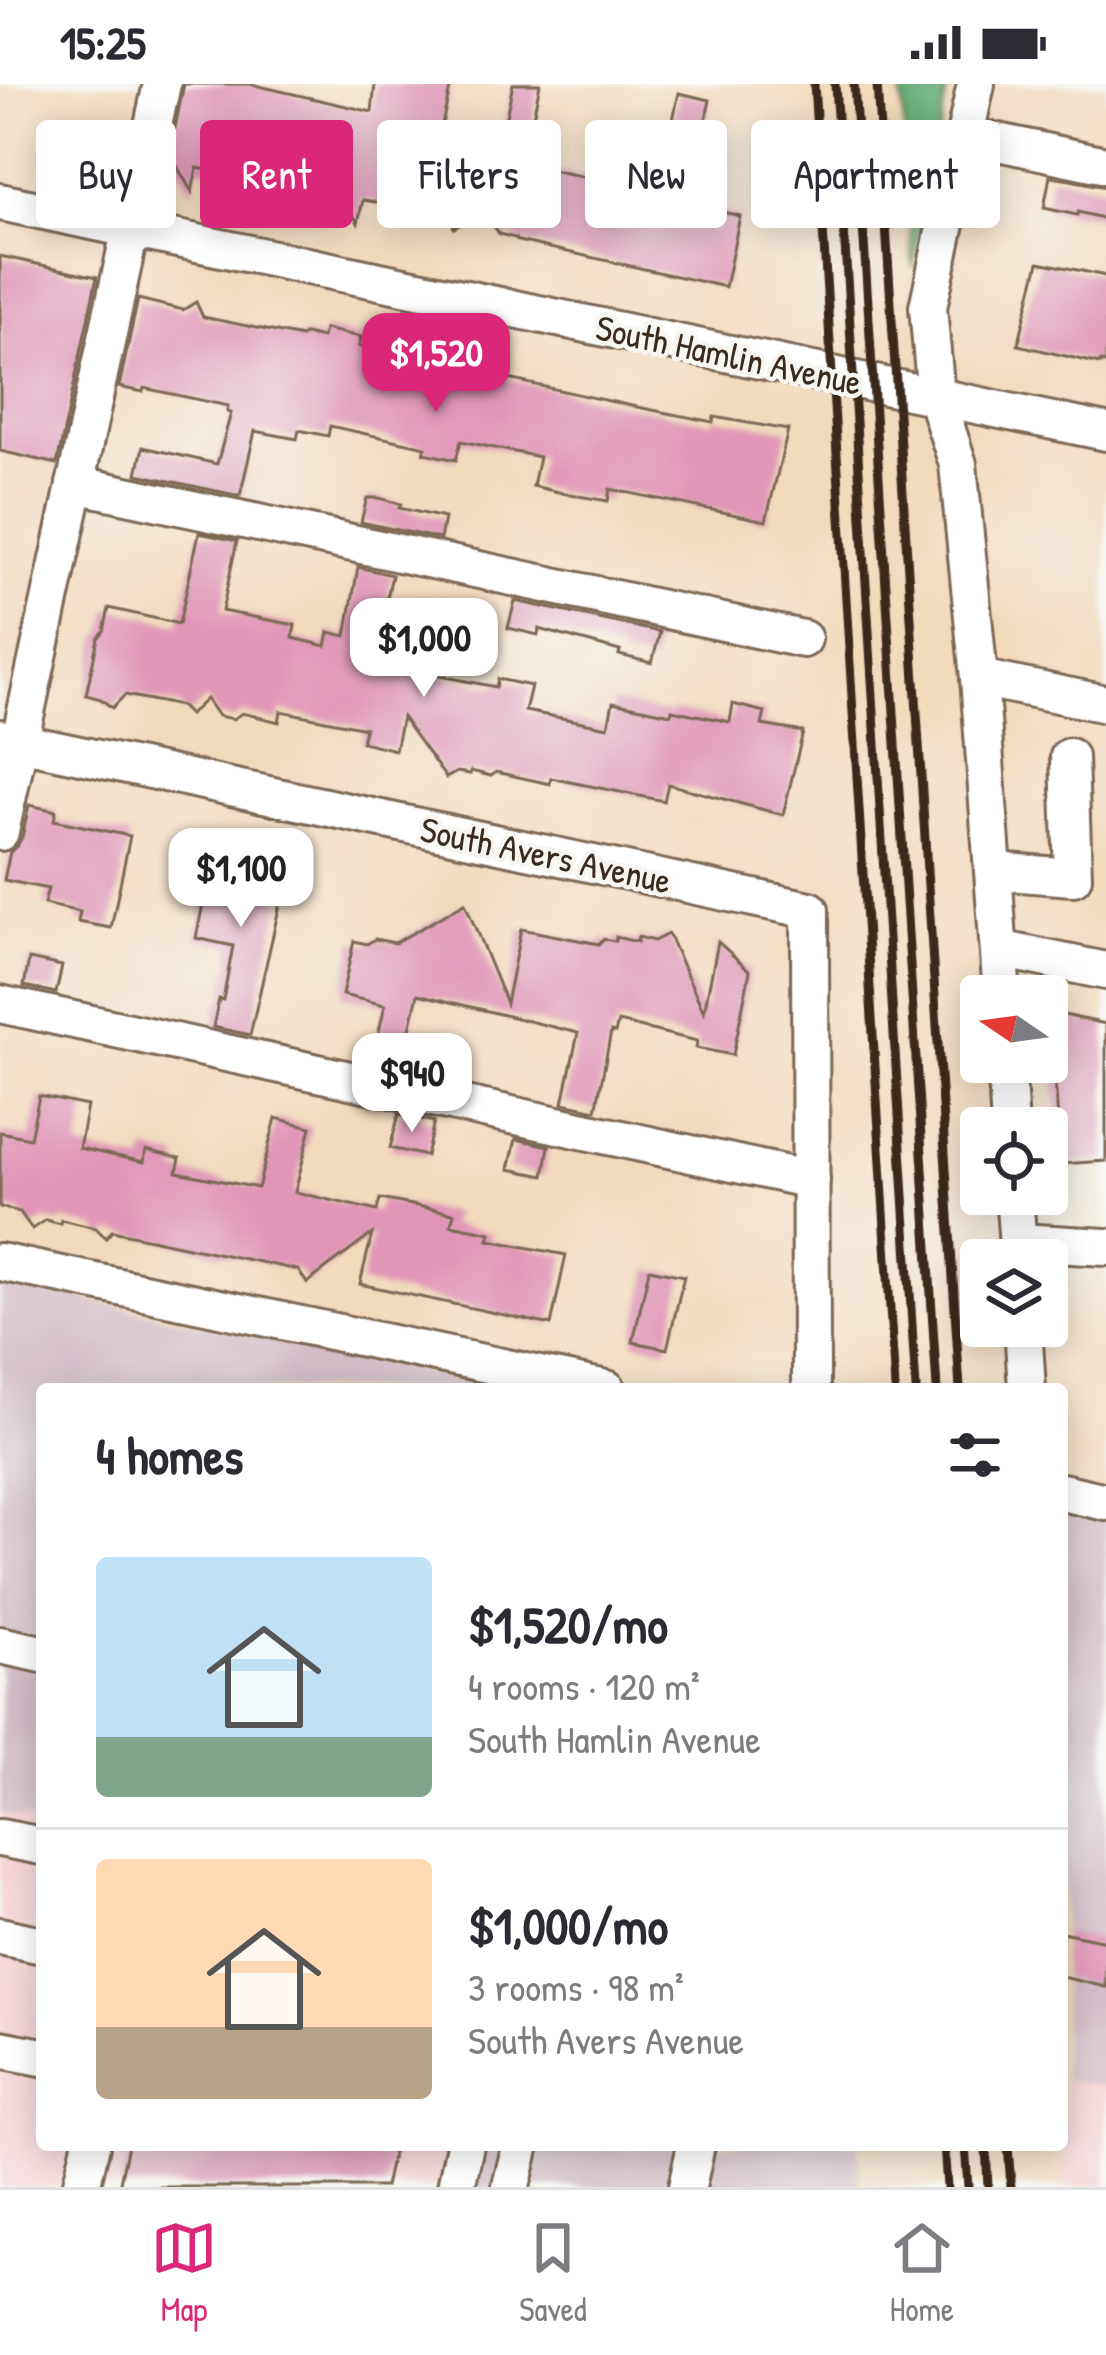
<!DOCTYPE html>
<meta charset="utf-8">
<style>
:root{--surface:#fff;--page:#f7f7f7;--text:#2b2b33;--muted:#7c7c81;--line:#e1e1e2;--accent:#db2777}
body{margin:0;font-family:"Patrick Hand",sans-serif;background:var(--page);color:var(--text);height:100vh;display:flex;flex-direction:column;font-size:45px;white-space:nowrap}
*{box-sizing:border-box;margin:0}
p{font-size:39px;color:var(--muted)}
.icon{flex:none;width:66px;height:66px;fill:none;stroke:currentColor;stroke-width:2;stroke-linecap:round;stroke-linejoin:round}
.map{position:relative;flex:1;overflow:hidden}
.side{position:absolute;left:36px;top:1299px;width:1032px;height:768px;display:flex;flex-direction:column;background:var(--surface);border-radius:12px;box-shadow:0 6px 30px #0003}
.side>*{flex:none}
.hud{position:absolute;left:36px;top:36px;width:1035px;height:108px;display:flex;gap:24px}
.needle{width:78px;rotate:283deg}
.controls{position:absolute;left:960px;top:891px;display:grid;gap:24px}
.controls a{display:grid;place-items:center;width:108px;height:108px;border-radius:12px;background:var(--surface);box-shadow:0 6px 30px #0003;font-size:60px}
.price{position:absolute;translate:-50% -102px;padding:0 27px;border-radius:24px;background:#fff;color:#222;font-size:39px;line-height:78px;filter:drop-shadow(0 3px 6px #0008)}
.price::after{content:'';position:absolute;left:50%;top:72px;width:36px;height:27px;margin-left:-18px;background:inherit;clip-path:polygon(0 0,100% 0,50% 100%)}
.price.active{background:var(--accent);color:#fff}
ul{padding:0;list-style:none}
li{display:flex;align-items:center;gap:36px;height:300px;padding:0 60px}
li+li{border-top:3px solid var(--line)}
li span{display:grid;place-items:center;flex:none;width:336px;height:240px;border-radius:12px;color:#555}
li>.icon{margin-inline-start:auto}
span .icon{width:144px;height:144px;fill:#fffc;stroke-width:1}
li b{font-size:51px}
h2{display:flex;justify-content:space-between;align-items:center;height:144px;padding:0 60px;font-size:51px}
.chip{padding:0 42px;border-radius:12px;background:var(--surface);box-shadow:0 6px 30px #0003;font-size:42px;line-height:108px}
.chip.active{background:var(--accent);color:#fff}
.status{display:flex;justify-content:space-between;align-items:center;height:84px;padding:0 60px;background:var(--surface);direction:ltr}
.status svg{height:33px;fill:currentColor}
.tabs{display:flex;justify-content:space-around;align-items:center;height:168px;border-top:3px solid var(--line);background:var(--surface);font-size:33px;color:var(--muted)}
.tabs a{display:grid;justify-items:center;gap:6px}
.tabs .active{color:var(--accent)}
.map>svg:first-child{display:block}
</style>
<div class="status"><b>15:25</b><svg viewBox="0 0 49 12"><path d="M0 12V9h3v3zM5 12V6h3v6zM10 12V3h3v9zM15 12V0h3v12zM26 1h20v11H26zM47 4h2v5h-2z"/></svg></div>
<div class="map">
<svg width="1106" height="2103" viewBox="0 0 1106 2103">
<rect width="100%" height="100%" fill="#f6f6f2"/>
<filter id="ink" filterUnits="userSpaceOnUse"><feTurbulence type="fractalNoise" baseFrequency=".00833" numOctaves="2"/><feDisplacementMap in="SourceGraphic" scale="24" xChannelSelector="R" yChannelSelector="G"/><feConvolveMatrix kernelMatrix="1 2 1 2 8 2 1 2 1" color-interpolation-filters="sRGB"/></filter>
<filter id="wash" filterUnits="userSpaceOnUse"><feTurbulence type="fractalNoise" baseFrequency=".004" numOctaves="4" result="noise"/><feDisplacementMap in="SourceGraphic" scale="48" xChannelSelector="R" yChannelSelector="G"/><feGaussianBlur stdDeviation="2.7" result="paint"/><feColorMatrix in="noise" values="0 0 0 0 0 0 0 0 0 0 0 0 0 0 0 0 0 1.4 0 .05"/><feComposite in="paint" operator="in"/></filter>
<g filter="url(#wash)">
<rect width="100%" height="100%" fill="#f2dabb"/>
<g fill="#f7cfd3">
<polygon points="0,1729 42,1738 42,2061 477,2061 467,2103 0,2103"/>
<polygon points="1063,1995 1106,2003 1106,2103 1063,2103"/>
</g>
<g fill="#d2bdc7">
<polygon points="0,1197 505,1305 42,1305 42,1738 0,1729"/>
<polygon points="1062,1426 1106,1436 1106,2003 1063,1995"/>
<polygon points="477,2061 858,2061 860,2103 467,2103"/>
</g>
<polygon fill="#62ac74" stroke="#4e6b49" stroke-width="3" points="901,0 948,0 913,184"/>
<g id="blocks">
<g fill="#e097b7">
<polygon points="184,0 250,0 372,28 375,0 451,0 440,49 500,61 513,0 540,0 523,80 694,116 693,121 740,132 725,203 518,157 515,154 499,150 493,141 467,137 454,144 443,109 418,131 406,128 401,122 363,116 358,139 343,113 312,106 303,113 295,101 260,95 259,100 240,96 238,91 197,84 192,108 175,79 168,78"/>
<polygon points="679,9 710,16 701,57 670,49"/>
<polygon points="1050,92 1106,103 1106,135 1078,128 1077,131 1044,124"/>
<polygon points="0,172 97,193 57,380 0,367"/>
<polygon points="1039,178 1106,192 1106,279 1100,278 1100,280 1018,261"/>
<polygon points="138,215 183,226 196,218 203,233 301,253 304,250 322,254 324,245 361,253 359,262 443,281 448,278 461,281 463,285 627,321 713,338 714,333 788,346 766,437 610,405 608,417 567,410 533,402 539,373 461,357 456,376 424,369 426,363 330,342 328,352 299,346 297,355 255,347 240,412 137,390 143,363 217,380 231,329 227,328 228,322 144,304 143,308 119,303"/>
<polygon points="367,414 379,414 401,420 399,424 444,434 440,455 361,438"/>
<polygon points="199,449 237,457 222,527 295,541 293,554 326,562 329,548 346,552 358,483 392,491 374,574 416,583 415,587 496,603 498,595 531,602 525,627 608,643 613,618 671,630 672,626 730,638 733,620 765,628 762,641 803,648 783,731 668,700 664,717 551,694 550,700 496,688 491,692 471,687 470,690 457,688 446,694 402,633 395,666 362,658 365,644 281,627 279,638 242,629 233,635 218,632 206,615 189,631 180,622 125,611 112,624 101,615 86,611 98,554 104,547 109,524 179,540"/>
<polygon points="515,517 660,548 652,579 619,571 620,567 539,545 538,551 508,544"/>
<polygon points="29,721 56,727 54,736 130,752 111,844 78,838 80,828 44,820 48,805 4,796 10,768 17,762 22,753"/>
<polygon points="252,756 247,780 283,785 277,816 280,820 250,951 213,943 219,915 223,916 233,862 196,854 214,767 229,771"/>
<polygon points="465,819 506,919 521,845 599,860 603,855 615,857 616,853 637,858 638,853 654,857 668,850 704,928 718,858 750,887 733,971 696,964 697,957 618,938 615,949 611,948 596,1026 563,1019 578,949 418,910 401,984 372,978 385,921 342,911 354,857 367,860 375,855 395,859"/>
<polygon points="29,875 62,882 56,909 24,902"/>
<polygon points="1059,930 1106,940 1106,1077 1061,1080 1052,953"/>
<polygon points="39,1012 87,1022 79,1064 144,1078 146,1066 180,1074 177,1088 258,1104 276,1034 311,1043 295,1108 377,1127 380,1115 454,1129 451,1141 491,1149 489,1156 566,1171 551,1241 360,1200 372,1150 307,1199 298,1186 112,1147 106,1154 96,1144 61,1136 60,1140 46,1136 32,1145 20,1128 0,1123 0,1048 30,1054"/>
<polygon points="399,1030 434,1038 426,1072 390,1064"/>
<polygon points="516,1055 549,1062 544,1092 509,1085"/>
<polygon points="649,1185 684,1192 667,1265 633,1258"/>
<polygon points="1062,1848 1106,1857 1106,1903 1062,1893"/>
<polygon points="128,2061 394,2061 385,2103 119,2103"/>
</g>
</g>
</g>
<g filter="url(#ink)">
<use href="#blocks" fill-opacity="0" stroke="#7b6855" stroke-width="3"/>
<g fill="none" stroke-linecap="round" stroke-linejoin="round">
<g stroke="#7b6855" stroke-width="42">
<g id="minor">
<polyline points="976,0 928,223 936,313 958,380 979,594 1002,912"/>
<polyline points="965,51 1106,81"/>
<polyline points="0,118 1106,348"/>
<polyline points="75,400 803,555"/>
<polyline points="979,594 1106,620"/>
<polyline points="0,654 810,826 811,1305"/>
<polyline points="0,748 162,0"/>
<polyline points="994,787 1073,793 1069,673"/>
<polyline points="999,865 1106,887"/>
<polyline points="0,920 811,1096"/>
<polyline points="1006,978 1010,1044"/>
<polyline points="1014,1110 1019,1176"/>
<polyline points="1018,1158 1106,1163"/>
<polyline points="0,1178 607,1305"/>
<polyline points="1023,1242 1027,1305"/>
<polyline points="1062,1408 1106,1418"/>
<polyline points="0,1561 42,1570"/>
<polyline points="0,1754 42,1762"/>
<polyline points="0,1852 42,1861"/>
<polyline points="0,1965 42,1973"/>
<polyline points="511,2102 521,2061"/>
<polyline points="81,2103 91,2061"/>
<polyline points="456,2103 465,2061"/>
<polyline points="687,2103 696,2061"/>
</g>
</g>
<use href="#minor" stroke="#fff" stroke-width="36"/>
<g stroke="#3b2a1e" stroke-width="9">
<polyline points="814,0 895,1305"/>
<polyline points="835,0 916,1305"/>
<polyline points="854,0 937,1305"/>
<polyline points="877,0 960,1305"/>
<polyline points="944,2061 947,2103"/>
<polyline points="965,2061 968,2103"/>
<polyline points="986,2061 988,2103"/>
<polyline points="1008,2061 1011,2103"/>
</g>
</g>
</g>
<g text-anchor="middle" dominant-baseline="central" stroke-width="9" stroke-linejoin="round" paint-order="stroke">
<g font-size="36" fill="#3b2a1e" stroke="#f6f6f2">
<text transform="translate(729 270) rotate(12)">South Hamlin Avenue</text>
<text transform="translate(546 770) rotate(12)">South Avers Avenue</text>
</g>
</g>
</svg>
<div class="controls">
<a><svg class="needle" viewBox="-14 -14 28 28"><path d="M0-13l5 13h-10z" fill="#e53935"/><path d="M0 13l5-13h-10z" fill="#7c7c81"/></svg></a>
<a><svg class="icon" aria-label="locate" viewBox="0 0 24 24"><circle cx="12" cy="12" r="6"/><path d="M12 2v4M12 18v4M2 12h4M18 12h4"/></svg></a>
<a><svg class="icon" aria-label="layers" viewBox="0 0 24 24"><path d="M12 4l9 5-9 5-9-5zM3 14l9 5 9-5"/></svg></a>
</div>
<b class="price active" style="left:436px;top:331px">$1,520</b>
<b class="price" style="left:424px;top:616px">$1,000</b>
<b class="price" style="left:241px;top:846px">$1,100</b>
<b class="price" style="left:412px;top:1051px">$940</b>
<div class="hud">
<a class="chip">Buy</a>
<a class="chip active">Rent</a>
<a class="chip">Filters</a>
<a class="chip">New</a>
<a class="chip">Apartment</a>
</div>
<section class="side">
<h2>4 homes<svg class="icon" aria-label="filters" viewBox="0 0 24 24"><path d="M4 7h16M4 17h16"/><circle cx="9" cy="7" r="2"/><circle cx="15" cy="17" r="2"/></svg></h2>
<ul>
<li><span style="background:linear-gradient(#bfe0f5 75%,#7fa58c 0)"><svg class="icon" aria-label="home" viewBox="0 0 24 24"><path d="M3 11l9-7 9 7M6 9v11h12V9"/></svg></span><div><b>$1,520/mo</b><p>4 rooms · 120 m²</p><p>South Hamlin Avenue</p></div></li>
<li><span style="background:linear-gradient(#ffd9b3 70%,#b9a48a 0)"><svg class="icon" aria-label="home" viewBox="0 0 24 24"><path d="M3 11l9-7 9 7M6 9v11h12V9"/></svg></span><div><b>$1,000/mo</b><p>3 rooms · 98 m²</p><p>South Avers Avenue</p></div></li>
</ul>
</section>
</div>
<nav class="tabs">
<a class="active"><svg class="icon" aria-label="map" viewBox="0 0 24 24"><path d="M3 6l6-2 6 2 6-2v14l-6 2-6-2-6 2zM9 4v14M15 6v14"/></svg>Map</a>
<a><svg class="icon" aria-label="saved" viewBox="0 0 24 24"><path d="M7 4h10v16l-5-4-5 4z"/></svg>Saved</a>
<a><svg class="icon" aria-label="home" viewBox="0 0 24 24"><path d="M3 11l9-7 9 7M6 9v11h12V9"/></svg>Home</a>
</nav>
